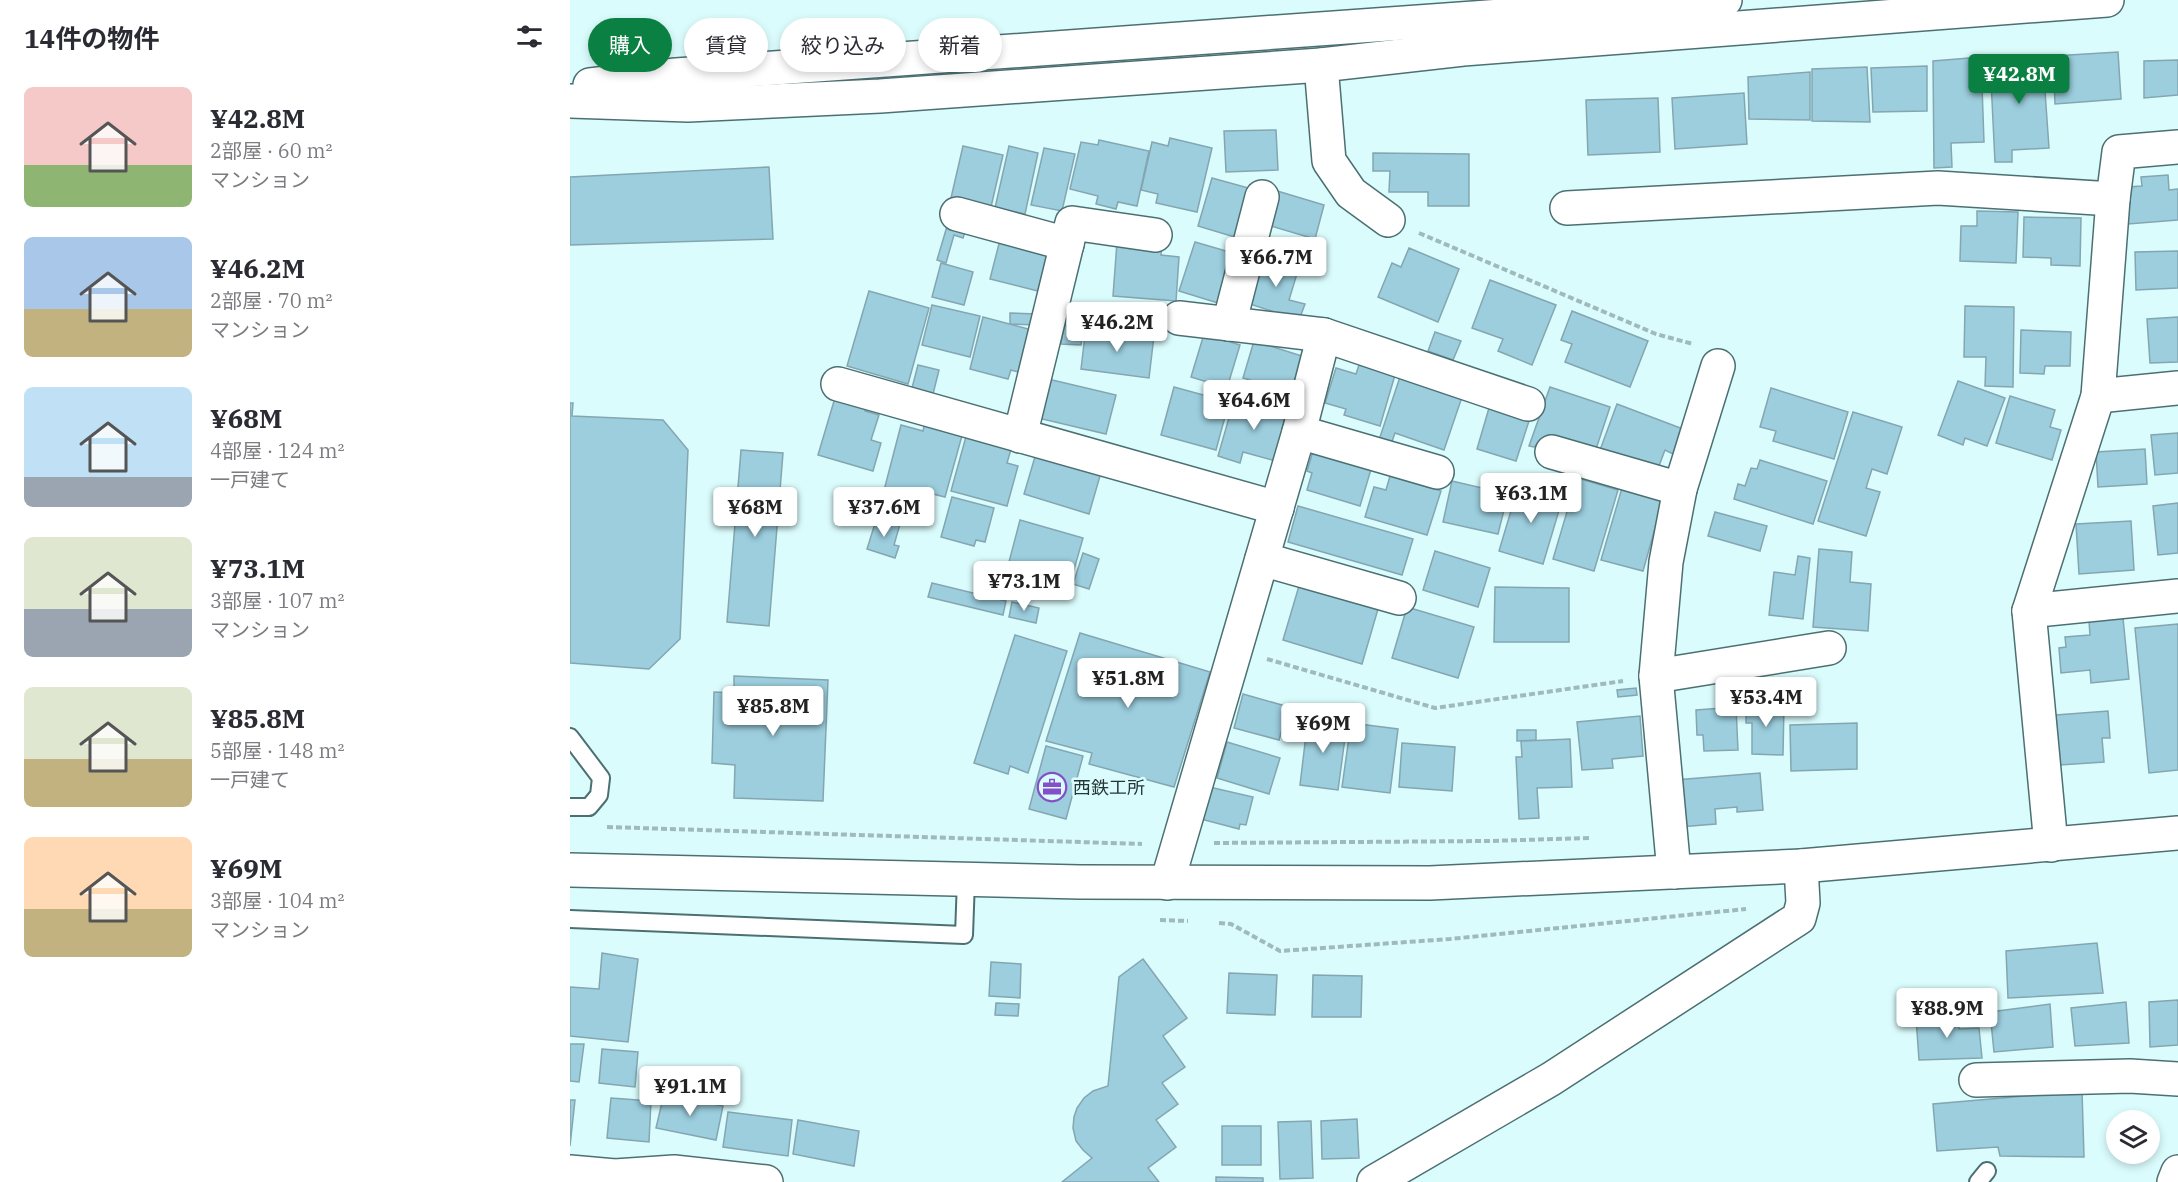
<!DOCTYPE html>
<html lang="ja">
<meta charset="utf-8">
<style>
:root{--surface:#fff;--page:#f2f2f3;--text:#2b2b33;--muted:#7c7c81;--accent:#0b8043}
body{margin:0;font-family:"IBM Plex Serif","Noto Sans JP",serif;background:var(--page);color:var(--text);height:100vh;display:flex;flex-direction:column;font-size:22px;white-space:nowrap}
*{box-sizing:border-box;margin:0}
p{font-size:20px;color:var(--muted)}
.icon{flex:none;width:33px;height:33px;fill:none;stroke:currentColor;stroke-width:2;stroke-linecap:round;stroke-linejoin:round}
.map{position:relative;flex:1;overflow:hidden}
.drawer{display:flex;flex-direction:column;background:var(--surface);width:570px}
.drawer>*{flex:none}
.top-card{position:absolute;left:18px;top:18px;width:570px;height:54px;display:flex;gap:12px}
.fabs{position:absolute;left:1536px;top:1110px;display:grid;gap:12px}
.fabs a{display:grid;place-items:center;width:54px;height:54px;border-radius:50%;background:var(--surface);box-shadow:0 3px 9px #0003;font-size:30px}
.price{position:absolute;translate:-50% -51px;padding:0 14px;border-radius:6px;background:#fff;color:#222;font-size:20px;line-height:39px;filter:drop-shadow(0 2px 3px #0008)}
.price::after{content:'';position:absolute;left:50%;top:36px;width:18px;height:14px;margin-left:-9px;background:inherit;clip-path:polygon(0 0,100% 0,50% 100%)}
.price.selected{background:var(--accent);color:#fff}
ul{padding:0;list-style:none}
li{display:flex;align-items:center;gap:18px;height:150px;padding:0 24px}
li span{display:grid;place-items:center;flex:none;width:168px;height:120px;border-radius:9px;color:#555}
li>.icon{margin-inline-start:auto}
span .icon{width:72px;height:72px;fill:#fffc;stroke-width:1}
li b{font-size:26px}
h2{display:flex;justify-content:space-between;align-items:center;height:72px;padding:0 24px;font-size:26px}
.pill{padding:0 21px;border-radius:27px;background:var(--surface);box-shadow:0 3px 9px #0003;font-size:21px;line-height:54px}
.pill.selected{background:var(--accent);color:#fff}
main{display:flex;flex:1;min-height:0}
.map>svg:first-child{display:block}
</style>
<main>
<section class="drawer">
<h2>14件の物件<svg class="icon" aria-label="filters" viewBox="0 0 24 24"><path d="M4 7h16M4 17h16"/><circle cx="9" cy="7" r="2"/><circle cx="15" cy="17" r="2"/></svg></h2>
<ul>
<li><span style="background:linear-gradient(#f6c9c9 65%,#8fb573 0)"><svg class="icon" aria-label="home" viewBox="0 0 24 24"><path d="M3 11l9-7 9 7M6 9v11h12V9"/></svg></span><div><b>¥42.8M</b><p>2部屋 · 60 m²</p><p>マンション</p></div></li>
<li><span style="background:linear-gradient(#a9c7e8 60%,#c2b280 0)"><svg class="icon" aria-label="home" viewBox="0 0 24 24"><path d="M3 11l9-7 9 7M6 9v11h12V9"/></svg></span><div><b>¥46.2M</b><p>2部屋 · 70 m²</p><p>マンション</p></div></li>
<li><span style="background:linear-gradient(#bfe0f5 75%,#9aa5b1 0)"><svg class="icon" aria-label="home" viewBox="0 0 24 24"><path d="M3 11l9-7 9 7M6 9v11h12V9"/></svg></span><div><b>¥68M</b><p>4部屋 · 124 m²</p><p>一戸建て</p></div></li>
<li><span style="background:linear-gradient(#dfe7d0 60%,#9aa5b1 0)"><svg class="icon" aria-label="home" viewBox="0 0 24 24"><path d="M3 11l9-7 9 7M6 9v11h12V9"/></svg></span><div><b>¥73.1M</b><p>3部屋 · 107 m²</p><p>マンション</p></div></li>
<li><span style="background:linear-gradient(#dfe7d0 60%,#c2b280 0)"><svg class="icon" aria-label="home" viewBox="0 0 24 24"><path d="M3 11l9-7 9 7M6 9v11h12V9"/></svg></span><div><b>¥85.8M</b><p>5部屋 · 148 m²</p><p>一戸建て</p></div></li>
<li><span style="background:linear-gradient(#ffd9b3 60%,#c2b280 0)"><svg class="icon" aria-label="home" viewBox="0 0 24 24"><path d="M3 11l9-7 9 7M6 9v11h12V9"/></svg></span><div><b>¥69M</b><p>3部屋 · 104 m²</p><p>マンション</p></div></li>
</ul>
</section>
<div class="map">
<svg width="1608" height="1182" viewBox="0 0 1608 1182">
<rect width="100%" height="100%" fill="#dbfcfd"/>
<g fill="#9ccede" stroke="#83a6b1" stroke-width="1.5">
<polygon points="1548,52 1551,99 1485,104 1483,56"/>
<polygon points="1411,57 1414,142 1381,143 1382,167 1364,168 1363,61"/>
<polygon points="1479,57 1480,91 1475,91 1479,148 1442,150 1442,162 1425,162 1420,60"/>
<polygon points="1608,60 1608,95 1574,98 1574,61"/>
<polygon points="1357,66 1357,111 1303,112 1301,68"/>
<polygon points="1297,67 1300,122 1242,121 1242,69"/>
<polygon points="1240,72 1240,120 1179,119 1178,77"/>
<polygon points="1174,93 1177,144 1105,149 1102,98"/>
<polygon points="1088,98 1090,152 1018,155 1016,100"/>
<polygon points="706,130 708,170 656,172 654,131"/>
<polygon points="600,138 642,148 627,212 586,203 588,194 571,190 582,142 598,146"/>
<polygon points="529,140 579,151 567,206 548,202 546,209 526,204 528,196 500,189 511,142 528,145"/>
<polygon points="393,146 433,155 421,207 381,198"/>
<polygon points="439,146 468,153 455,214 425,208"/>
<polygon points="474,148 505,154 492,211 461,205"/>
<polygon points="803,153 899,154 899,206 858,206 858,192 819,192 820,171 803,171"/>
<polygon points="199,167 203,239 0,245 0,177"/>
<polygon points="1598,175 1599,190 1608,189 1608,220 1558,224 1556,187 1572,186 1571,177"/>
<polygon points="642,178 682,189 668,238 628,226"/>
<polygon points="704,190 754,205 745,239 694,224"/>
<polygon points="1407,211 1448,212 1446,263 1390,261 1391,226 1407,226"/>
<polygon points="1454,217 1511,218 1510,266 1481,265 1481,258 1453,257"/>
<polygon points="378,223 396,229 393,238 384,235 376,263 367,260"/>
<polygon points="431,236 479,248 468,291 420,279"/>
<polygon points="547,242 592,245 591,255 609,257 606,301 543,296"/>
<polygon points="625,242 663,253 648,303 609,291"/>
<polygon points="839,248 889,269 868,322 808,297 822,263 831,267"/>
<polygon points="1608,251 1608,288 1566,290 1565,252"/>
<polygon points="692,255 729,267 719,300 735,304 729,320 677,303"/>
<polygon points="371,263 403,272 394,305 362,297"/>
<polygon points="920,280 986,305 962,365 928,351 933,339 902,328"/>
<polygon points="299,291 359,308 338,384 277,366"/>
<polygon points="362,305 410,316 400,357 352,345"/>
<polygon points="1395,306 1444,307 1443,387 1415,386 1416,357 1394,357"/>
<polygon points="1002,311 1078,341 1060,387 995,362 1002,344 991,340"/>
<polygon points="440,313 467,314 467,325 440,324"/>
<polygon points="413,317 466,331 455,374 441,370 438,379 400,369"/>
<polygon points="1608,317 1608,362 1580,363 1577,319"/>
<polygon points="494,325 513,327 511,345 491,344"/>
<polygon points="516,327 584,336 579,378 511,369"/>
<polygon points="1451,330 1501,332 1500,366 1475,366 1474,374 1450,373"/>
<polygon points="865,332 891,341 883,360 858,351"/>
<polygon points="634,334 670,345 657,388 621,377"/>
<polygon points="684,341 732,356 721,392 673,378"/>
<polygon points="348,365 369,370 363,394 342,388"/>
<polygon points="789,365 825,375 810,426 774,415 776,409 755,403 766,368 786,374"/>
<polygon points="830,377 892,397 874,450 825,433 820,447 808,443"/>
<polygon points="478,379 546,395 536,434 468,418"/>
<polygon points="1388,381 1435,398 1417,446 1395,438 1393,445 1368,435"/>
<polygon points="604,387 659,402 646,450 591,435"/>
<polygon points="980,387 1040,407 1024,455 977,440 964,447 959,446"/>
<polygon points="1201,388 1278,412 1264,459 1203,441 1206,431 1190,427"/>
<polygon points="267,391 298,400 295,411 309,415 301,440 311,443 303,471 248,455"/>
<polygon points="1440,396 1485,410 1480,427 1491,430 1482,460 1426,443"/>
<polygon points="665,397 721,413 706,461 673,452 670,463 648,456"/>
<polygon points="0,403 3,403 2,416 93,420 118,450 110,639 79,669 0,663"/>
<polygon points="1047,404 1113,429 1103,454 1095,450 1087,471 1030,450"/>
<polygon points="919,408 959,421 946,461 907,449"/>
<polygon points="1283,412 1332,427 1317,474 1302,469 1296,488 1310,492 1296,536 1248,521"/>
<polygon points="355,422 393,432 375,497 343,489 337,509 311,502 331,425 353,431"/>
<polygon points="397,433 442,446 437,463 448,466 437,506 381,491"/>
<polygon points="1608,433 1608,473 1585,475 1581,435"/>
<polygon points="744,448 802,466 790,506 737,490 742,473 737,471"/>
<polygon points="1575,449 1577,484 1528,487 1526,452"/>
<polygon points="171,450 213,453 199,626 157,622"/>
<polygon points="467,450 532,469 519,514 454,494"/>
<polygon points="1190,460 1257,481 1243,524 1164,499 1168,484 1175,486 1181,468 1187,469"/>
<polygon points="820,476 871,491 857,535 795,517 804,487 816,490"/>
<polygon points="1007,478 1048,490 1024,571 983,559"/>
<polygon points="882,481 938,494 928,534 873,522"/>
<polygon points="949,484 993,497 973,564 929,551"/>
<polygon points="1052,488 1093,500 1073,571 1031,560"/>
<polygon points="382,497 424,508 415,542 406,540 404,546 371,537"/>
<polygon points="1608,503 1608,553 1588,555 1583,506"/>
<polygon points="728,506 843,539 832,575 718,542"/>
<polygon points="1145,512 1197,526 1190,551 1138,536"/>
<polygon points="307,517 330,524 324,545 329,546 325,558 297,549"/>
<polygon points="450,520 513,538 501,580 439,562"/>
<polygon points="1561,521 1564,570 1509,574 1506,524"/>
<polygon points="1249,549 1282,552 1280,582 1301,584 1298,631 1243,627"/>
<polygon points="865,551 920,568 908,607 853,590"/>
<polygon points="513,553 529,559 519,589 503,584"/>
<polygon points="1228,556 1240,558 1233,619 1199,615 1204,572 1225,575"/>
<polygon points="362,583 436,601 433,615 358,597"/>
<polygon points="729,586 808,609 792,664 713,640"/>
<polygon points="925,587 999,588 999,642 924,642"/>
<polygon points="442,602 469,608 466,623 439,617"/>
<polygon points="837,607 904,627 888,678 822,658"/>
<polygon points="1553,618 1559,679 1521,683 1520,670 1491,673 1489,648 1496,647 1495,637 1520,635 1519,621"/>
<polygon points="1608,624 1608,770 1579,773 1565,628"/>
<polygon points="510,633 640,672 604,787 519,764 522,753 476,741"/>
<polygon points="445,635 497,651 458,773 440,766 438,774 404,763"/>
<polygon points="164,676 258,680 253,801 164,798 165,765 142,763 144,692 164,693"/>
<polygon points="1066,688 1067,695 1048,697 1047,690"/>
<polygon points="673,694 719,707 709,740 664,728"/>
<polygon points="1176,704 1214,705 1213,755 1182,754 1182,723 1176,723"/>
<polygon points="1166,707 1168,750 1134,751 1133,735 1127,735 1126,710"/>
<polygon points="1538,711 1540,738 1532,738 1534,762 1490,765 1486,715"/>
<polygon points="1070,716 1073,756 1042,759 1043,768 1012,770 1007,722"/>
<polygon points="738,718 777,723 768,790 730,785"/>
<polygon points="781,723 828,729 820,793 772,787"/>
<polygon points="1287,723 1287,769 1221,771 1220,725"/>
<polygon points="947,730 966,730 966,740 947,741"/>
<polygon points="1000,739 1002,787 967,788 969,818 949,819 946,757 952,757 951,741"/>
<polygon points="657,742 710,758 699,794 647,778"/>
<polygon points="832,743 885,747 882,791 829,787"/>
<polygon points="476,746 513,756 496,819 459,809"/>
<polygon points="1190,773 1193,810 1167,812 1167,807 1145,809 1146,824 1109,827 1105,780"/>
<polygon points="635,786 683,797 676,825 670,824 669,829 627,818"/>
<polygon points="1527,943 1533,993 1438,998 1436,951"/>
<polygon points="32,953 68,959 58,1042 0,1036 0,987 29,989"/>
<polygon points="573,959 617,1018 593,1036 615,1067 592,1083 608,1104 586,1120 606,1147 578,1168 589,1182 492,1182 522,1158 513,1150 506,1141 503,1128 504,1117 507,1108 514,1098 523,1091 538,1086 549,977"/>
<polygon points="421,962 451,964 450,998 419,996"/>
<polygon points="659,973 707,975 705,1015 657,1013"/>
<polygon points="743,975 792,976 791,1017 742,1017"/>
<polygon points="1608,1000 1608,1045 1580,1047 1579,1002"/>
<polygon points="1556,1002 1559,1043 1505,1046 1501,1008"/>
<polygon points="426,1003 449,1004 448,1016 425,1015"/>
<polygon points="1480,1004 1483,1047 1424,1052 1420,1012"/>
<polygon points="1389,1016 1389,1029 1409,1028 1412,1058 1349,1060 1346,1018"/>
<polygon points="0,1044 14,1044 9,1082 0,1081"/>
<polygon points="32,1049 68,1052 65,1087 29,1083"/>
<polygon points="1512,1091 1514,1157 1430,1156 1428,1147 1367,1151 1363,1104"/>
<polygon points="94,1094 153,1106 146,1140 86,1128"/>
<polygon points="41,1098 81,1101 79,1142 37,1138"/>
<polygon points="0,1100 5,1100 0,1146"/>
<polygon points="158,1112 222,1120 218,1156 153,1147"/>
<polygon points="787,1119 789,1158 752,1159 751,1121"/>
<polygon points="228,1120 289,1131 284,1166 223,1154"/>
<polygon points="741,1121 743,1178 710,1179 708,1122"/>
<rect x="652" y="1126" width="39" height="39"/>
<polygon points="646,1177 693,1178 693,1182 646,1182"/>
</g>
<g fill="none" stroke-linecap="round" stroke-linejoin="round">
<g stroke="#4c7072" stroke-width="20">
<g id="lane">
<polyline points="0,737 31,778 29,795 19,807 0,807"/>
<polyline points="0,919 394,935 396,880"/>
<polyline points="1408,1182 1417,1171"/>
</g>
</g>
<g stroke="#4c7072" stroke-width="36">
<g id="street">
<polyline points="751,65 759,161 781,193 818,220"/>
<polyline points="20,85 106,75 1155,0"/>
<polyline points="0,101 118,105 310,96 751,65 893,49 1537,0"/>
<polyline points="997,208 1368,188 1543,199"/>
<polyline points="387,214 497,244"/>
<polyline points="609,318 754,335 958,404"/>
<polyline points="659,324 692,197"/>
<polyline points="268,384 707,508"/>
<polyline points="1528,396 1608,388"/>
<polyline points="729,432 867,472"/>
<polyline points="450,436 502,223 585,235"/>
<polyline points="982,452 1110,489"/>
<polyline points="692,559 829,598"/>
<polyline points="1459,611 1608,596"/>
<polyline points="1086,676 1259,648"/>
<polyline points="1481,845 1459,611 1528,396 1543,199 1549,152 1608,147"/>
<polyline points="1104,872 1086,676 1096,562 1110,489 1148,366"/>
<polyline points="597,883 729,432 754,335"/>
<polyline points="1406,1080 1560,1076 1608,1079"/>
<polyline points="0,1172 45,1176 104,1172 196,1182"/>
<polyline points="804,1182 981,1079 1229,918 1233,903 1231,866"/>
<polyline points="1604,1182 1608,1172"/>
</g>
</g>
<g stroke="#4c7072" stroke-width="36">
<polyline id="secondary" points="0,870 510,882 860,883 1231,866 1608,833"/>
</g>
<g stroke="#9fbabb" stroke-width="4" stroke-dasharray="6 3" stroke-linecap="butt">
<polyline points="849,233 1086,334 1123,344"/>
<polyline points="697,659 865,708 1053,681"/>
<polyline points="37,827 572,844"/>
<polyline points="644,843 919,841 1020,838"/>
<polyline points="590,920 618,921"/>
<polyline points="649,923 661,924 710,951 880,939 1176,909"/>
</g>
<use href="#lane" stroke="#fff" stroke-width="16"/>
<use href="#street" stroke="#fff" stroke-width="33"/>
<use href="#secondary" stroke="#fff" stroke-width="33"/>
</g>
<defs>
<g id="office-ring" transform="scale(1.5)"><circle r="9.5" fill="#dbfcfd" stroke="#8450c7" stroke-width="1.5"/><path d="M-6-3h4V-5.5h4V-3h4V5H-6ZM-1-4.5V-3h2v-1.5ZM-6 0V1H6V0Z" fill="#8450c7"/></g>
</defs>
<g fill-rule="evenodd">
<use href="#office-ring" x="482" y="787"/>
</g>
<g text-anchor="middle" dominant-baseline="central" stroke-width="5" stroke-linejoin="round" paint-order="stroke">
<g font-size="18" fill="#263637" stroke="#dbfcfd" text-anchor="start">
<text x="503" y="787">西鉄工所</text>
</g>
</g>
</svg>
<div class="fabs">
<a><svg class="icon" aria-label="layers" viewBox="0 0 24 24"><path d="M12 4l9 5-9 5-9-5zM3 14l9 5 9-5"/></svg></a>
</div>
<b class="price selected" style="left:1449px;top:105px">¥42.8M</b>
<b class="price" style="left:706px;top:288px">¥66.7M</b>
<b class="price" style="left:547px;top:353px">¥46.2M</b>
<b class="price" style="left:684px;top:431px">¥64.6M</b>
<b class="price" style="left:961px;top:524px">¥63.1M</b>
<b class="price" style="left:185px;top:538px">¥68M</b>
<b class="price" style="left:314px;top:538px">¥37.6M</b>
<b class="price" style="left:454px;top:612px">¥73.1M</b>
<b class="price" style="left:558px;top:709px">¥51.8M</b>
<b class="price" style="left:1196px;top:728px">¥53.4M</b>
<b class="price" style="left:203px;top:737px">¥85.8M</b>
<b class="price" style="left:753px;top:754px">¥69M</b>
<b class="price" style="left:1377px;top:1039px">¥88.9M</b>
<b class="price" style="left:120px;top:1117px">¥91.1M</b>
<div class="top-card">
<a class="pill selected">購入</a>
<a class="pill">賃貸</a>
<a class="pill">絞り込み</a>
<a class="pill">新着</a>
</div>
</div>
</main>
